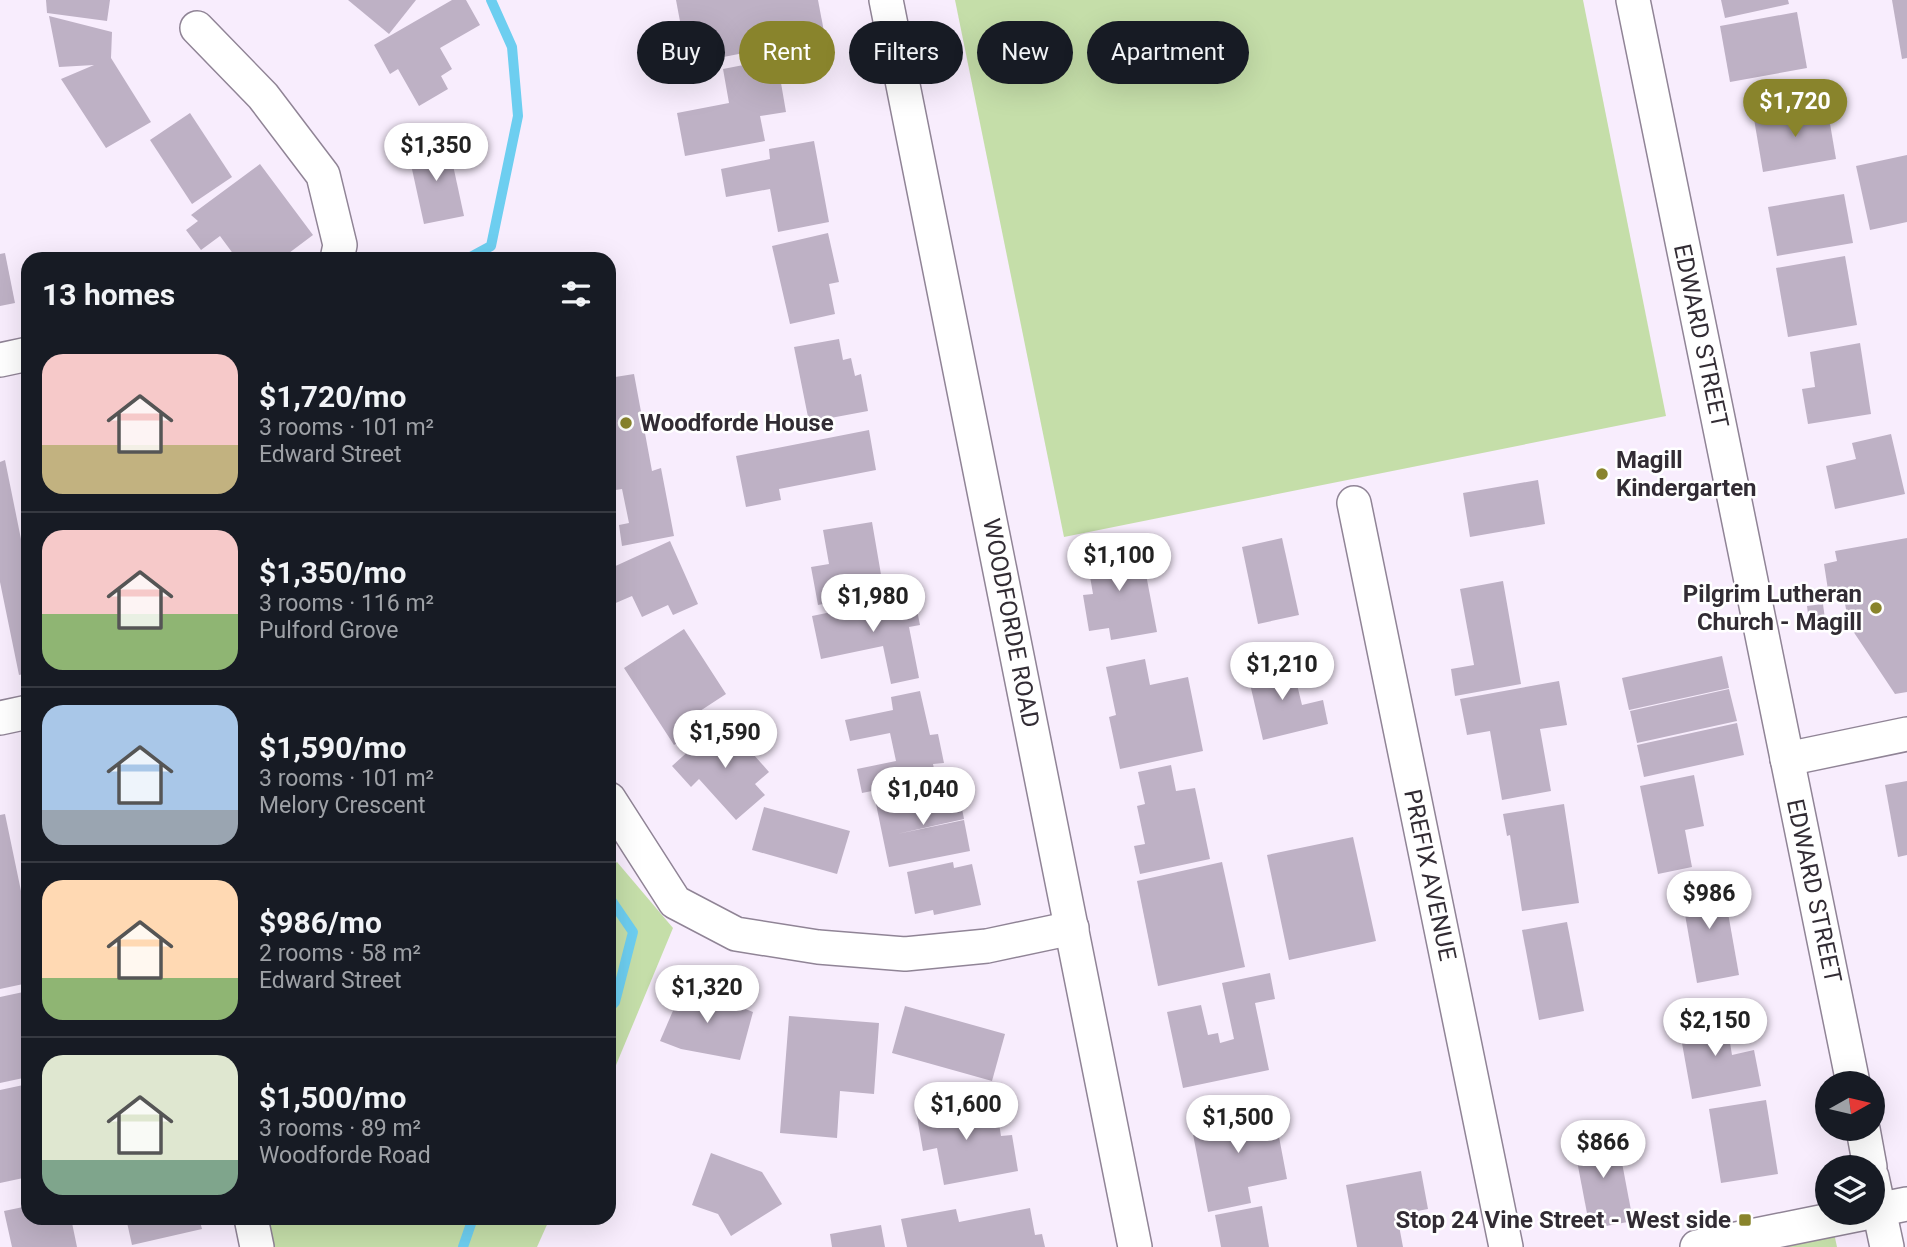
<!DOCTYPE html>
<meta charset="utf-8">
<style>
:root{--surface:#171b24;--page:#20242c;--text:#f1f3f6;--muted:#9ea1a6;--line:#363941;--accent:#89842c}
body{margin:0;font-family:Roboto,sans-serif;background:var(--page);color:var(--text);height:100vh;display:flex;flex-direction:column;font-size:26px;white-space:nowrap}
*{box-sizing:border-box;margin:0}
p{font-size:23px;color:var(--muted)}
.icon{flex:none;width:38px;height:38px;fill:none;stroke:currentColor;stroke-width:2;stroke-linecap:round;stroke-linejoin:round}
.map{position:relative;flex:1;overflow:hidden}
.sheet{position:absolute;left:21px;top:252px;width:595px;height:973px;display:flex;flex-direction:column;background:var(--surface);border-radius:21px;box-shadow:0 7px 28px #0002}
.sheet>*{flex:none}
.banner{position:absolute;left:637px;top:21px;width:665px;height:63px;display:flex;gap:14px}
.needle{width:46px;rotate:82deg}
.controls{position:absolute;left:1815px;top:1071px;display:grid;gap:14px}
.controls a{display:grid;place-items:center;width:70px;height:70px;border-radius:50%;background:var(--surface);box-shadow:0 7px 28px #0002;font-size:35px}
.price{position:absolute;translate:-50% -60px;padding:0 16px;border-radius:24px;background:#fff;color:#222;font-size:23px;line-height:46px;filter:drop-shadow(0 2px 4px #0008)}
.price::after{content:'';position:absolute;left:50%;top:42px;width:21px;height:16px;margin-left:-10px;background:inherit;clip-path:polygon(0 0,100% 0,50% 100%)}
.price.on{background:var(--accent);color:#fff}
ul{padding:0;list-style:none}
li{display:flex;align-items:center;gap:21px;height:175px;padding:0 21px}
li+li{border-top:2px solid var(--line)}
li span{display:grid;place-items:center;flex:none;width:196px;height:140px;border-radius:21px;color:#555}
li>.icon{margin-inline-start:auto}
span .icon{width:84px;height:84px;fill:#fffc;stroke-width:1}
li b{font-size:30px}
h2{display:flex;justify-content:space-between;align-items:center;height:84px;padding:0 21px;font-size:30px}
.tag{padding:0 24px;border-radius:32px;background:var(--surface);box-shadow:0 7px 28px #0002;font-size:24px;line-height:63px}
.tag.on{background:var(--accent);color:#fff}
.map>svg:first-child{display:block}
</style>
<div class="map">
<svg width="1907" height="1247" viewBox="0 0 1907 1247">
<rect width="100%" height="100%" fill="#f8edfd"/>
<g fill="#c5dea9">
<polygon points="955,0 1583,0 1666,416 1064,537"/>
<polygon points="617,862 673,928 609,1082 609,869"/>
<polygon points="267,1218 550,1218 537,1247 273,1247"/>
<polygon points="1834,1233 1837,1247 1762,1247"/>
</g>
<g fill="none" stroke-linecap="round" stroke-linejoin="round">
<g stroke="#6dcef0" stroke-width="10">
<polyline points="467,259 491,246 518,116 512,47 491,0"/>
<polyline points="609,897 633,932 615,1002 609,1008"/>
<polyline points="463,1247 473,1218"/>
</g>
</g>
<g fill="#beb1c5">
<polygon points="46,0 110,0 107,21 47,13"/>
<polygon points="348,0 416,0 389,34"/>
<polygon points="452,0 466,0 480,25 440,48 452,69 441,76 448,89 419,106 398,69 390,74 374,45"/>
<polygon points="676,0 818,0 825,37 688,64"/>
<polygon points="1721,0 1788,0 1789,4 1725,18"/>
<polygon points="1892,0 1907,0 1907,58 1902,59"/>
<polygon points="1797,12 1807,68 1730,82 1720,26"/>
<polygon points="49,16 112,32 111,58 151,122 106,148 61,79 94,65 59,67"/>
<polygon points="801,54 805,78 781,83 786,112 760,116 765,141 685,156 677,113 729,103 723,69"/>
<polygon points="1827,106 1836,159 1763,172 1754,119"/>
<polygon points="190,113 232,177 192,204 150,140"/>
<polygon points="814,141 829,222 778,232 770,189 726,197 721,169 770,159 769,149"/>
<polygon points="448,142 464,216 424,224 408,151"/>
<polygon points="1907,155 1907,222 1870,230 1856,166"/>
<polygon points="260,164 313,235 281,259 237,259 220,236 201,250 186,230 198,221 191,215"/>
<polygon points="1844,194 1853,243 1777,256 1768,207"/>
<polygon points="828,233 839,282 829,284 835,314 790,324 772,246"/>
<polygon points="5,253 15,303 0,306 0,254"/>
<polygon points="1845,256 1857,325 1788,337 1776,268"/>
<polygon points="839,339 843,360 851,358 855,376 861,374 868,411 809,422 794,347"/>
<polygon points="1860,343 1871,414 1808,424 1802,389 1815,387 1810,352"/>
<polygon points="634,374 652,471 661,468 674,536 622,546 619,525 629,523 622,489 609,491 609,378"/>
<polygon points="869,430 876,470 779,489 781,500 746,507 736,456"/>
<polygon points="1891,434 1905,494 1835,509 1826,466 1856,459 1852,443"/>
<polygon points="5,460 22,544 28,543 28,673 19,675 0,582 0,462"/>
<polygon points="1538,480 1545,524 1470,537 1463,493"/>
<polygon points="872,522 884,592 818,605 811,567 829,564 823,530"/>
<polygon points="1282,538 1299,615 1258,624 1242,547"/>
<polygon points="1907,538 1907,692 1895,694 1849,625 1842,588 1828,590 1824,564 1837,561 1835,551"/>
<polygon points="670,541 698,604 673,615 668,605 642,617 632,596 611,605 609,600 609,569"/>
<polygon points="1140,543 1157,632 1111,640 1109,628 1089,631 1083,595 1093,594 1086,553"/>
<polygon points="1503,581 1521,684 1455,696 1451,669 1474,665 1460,589"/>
<polygon points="914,595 920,625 909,627 919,678 891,684 883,646 821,659 812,616"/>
<polygon points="1823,604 1826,627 1810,630 1807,606"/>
<polygon points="684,629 726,694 700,711 708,723 674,745 624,668"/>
<polygon points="1722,656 1729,688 1629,710 1622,678"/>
<polygon points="1145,659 1150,685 1188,677 1203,751 1120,769 1109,717 1116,715 1106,667"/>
<polygon points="1291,660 1302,705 1323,700 1328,724 1263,740 1247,671"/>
<polygon points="1559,681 1567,725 1540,729 1551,791 1502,800 1490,731 1467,735 1460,699"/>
<polygon points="1729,689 1737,721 1637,743 1630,711"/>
<polygon points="920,691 930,735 938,734 944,763 933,764 936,778 862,793 857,769 896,761 890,733 850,741 845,720 893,710 891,697"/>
<polygon points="723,720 769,772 755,784 765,795 736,820 699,779 691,787 672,766"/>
<polygon points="1737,723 1744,755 1644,777 1637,745"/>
<polygon points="1171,765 1176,791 1195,788 1210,859 1140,874 1134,846 1145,844 1137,806 1145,804 1138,772"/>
<polygon points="1694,775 1704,826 1685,830 1692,867 1658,874 1640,786"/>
<polygon points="1907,781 1907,855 1898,857 1885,785"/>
<polygon points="958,788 964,819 897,834 964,820 970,851 889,867 876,804"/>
<polygon points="1564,804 1579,903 1522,911 1510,835 1507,836 1503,814"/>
<polygon points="764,807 850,831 837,874 752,850"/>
<polygon points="5,814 21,891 28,890 28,983 0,989 0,815"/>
<polygon points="1353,837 1376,941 1289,960 1267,855"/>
<polygon points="953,862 954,868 972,864 981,905 934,915 933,910 915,914 907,872"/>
<polygon points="1222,862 1245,967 1158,986 1137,881"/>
<polygon points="1722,879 1739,975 1697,983 1680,886"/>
<polygon points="1567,922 1584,1011 1539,1020 1522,930"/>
<polygon points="1270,973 1275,999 1255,1003 1269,1070 1183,1088 1167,1012 1201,1005 1208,1035 1218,1033 1220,1043 1234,1039 1222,983"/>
<polygon points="684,985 753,1012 740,1060 681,1049 660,1041"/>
<polygon points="28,991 28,1077 0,1083 0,997"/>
<polygon points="905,1006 1005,1034 992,1081 892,1053"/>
<polygon points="1725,1012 1732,1055 1754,1050 1761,1086 1692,1099 1678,1021"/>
<polygon points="789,1016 879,1023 874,1094 840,1091 837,1138 780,1133"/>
<polygon points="28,1084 28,1177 0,1183 0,1090"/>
<polygon points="982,1099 987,1125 999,1123 1001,1136 1012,1135 1018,1171 944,1185 937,1148 923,1151 916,1111"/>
<polygon points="1272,1100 1287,1179 1248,1187 1251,1203 1208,1212 1191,1124 1249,1112 1248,1105"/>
<polygon points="1766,1100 1778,1174 1721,1183 1709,1109"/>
<polygon points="1616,1131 1633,1221 1590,1229 1573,1140"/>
<polygon points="711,1153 762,1172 782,1204 731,1236 718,1214 692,1205"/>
<polygon points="1421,1171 1428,1209 1397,1215 1403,1247 1357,1247 1346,1185"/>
<polygon points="28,1206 28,1218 71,1218 77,1247 12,1247 4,1211"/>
<polygon points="1262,1206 1269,1247 1221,1247 1215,1215"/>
<polygon points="1030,1208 1035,1235 1042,1234 1045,1247 907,1247 901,1219 956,1209 959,1222"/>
<polygon points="126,1218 199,1218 202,1229 132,1245"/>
<polygon points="881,1225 885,1247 832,1247 830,1234"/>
</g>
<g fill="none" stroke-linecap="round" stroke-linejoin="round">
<g stroke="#908496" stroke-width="36">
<g id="minor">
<polyline points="886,0 1135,1247"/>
<polyline points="1633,0 1853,1083"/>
<polyline points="197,28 263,96 323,175 340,245 337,259"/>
<polyline points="0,360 28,354"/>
<polyline points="1354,503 1506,1247"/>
<polyline points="0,718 28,712"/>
<polyline points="1787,759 1907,734"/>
<polyline points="609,799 675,902 736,934 818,947 905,954 987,946 1072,928"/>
<polyline points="1863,1129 1870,1167"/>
<polyline points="1872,1177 1887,1247"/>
<polyline points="1872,1211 1907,1204"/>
<polyline points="251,1218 257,1247"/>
<polyline points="1697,1247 1865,1213"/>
</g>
</g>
<use href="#minor" stroke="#fff" stroke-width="33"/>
</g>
<g fill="#89842c" stroke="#fff" stroke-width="2.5">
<circle cx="626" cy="423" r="7"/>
<circle cx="1602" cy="474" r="7"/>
<circle cx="1876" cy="608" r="7"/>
<rect x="1738" y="1213" width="14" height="14" rx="3.5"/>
</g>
<g text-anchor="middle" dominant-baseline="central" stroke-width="5" stroke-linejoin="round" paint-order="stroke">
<g font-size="24" fill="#322c34" stroke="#fff">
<text transform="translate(1701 336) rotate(78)">EDWARD STREET</text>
<text transform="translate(1011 623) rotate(79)">WOODFORDE ROAD</text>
<text transform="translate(1430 875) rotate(78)">PREFIX AVENUE</text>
<text transform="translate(1814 891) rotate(78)">EDWARD STREET</text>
</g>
<g font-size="24" font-weight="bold" fill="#322c34" stroke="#fff" text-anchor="start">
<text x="640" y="423">Woodforde House</text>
<text x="1616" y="460">Magill<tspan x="1616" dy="28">Kindergarten</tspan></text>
<text x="1862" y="594" text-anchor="end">Pilgrim Lutheran<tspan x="1862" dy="28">Church - Magill</tspan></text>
<text x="1731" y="1220" text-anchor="end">Stop 24 Vine Street - West side</text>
</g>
</g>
</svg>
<div class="controls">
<a><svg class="needle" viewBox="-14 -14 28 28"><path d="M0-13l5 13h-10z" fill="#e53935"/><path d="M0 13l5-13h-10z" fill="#9ea1a6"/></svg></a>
<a><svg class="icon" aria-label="layers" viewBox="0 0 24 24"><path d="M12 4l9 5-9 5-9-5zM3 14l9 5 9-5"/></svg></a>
</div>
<b class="price on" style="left:1795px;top:139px">$1,720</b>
<b class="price" style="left:436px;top:183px">$1,350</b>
<b class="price" style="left:1119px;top:593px">$1,100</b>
<b class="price" style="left:873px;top:634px">$1,980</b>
<b class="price" style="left:1282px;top:702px">$1,210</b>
<b class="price" style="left:725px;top:770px">$1,590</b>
<b class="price" style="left:923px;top:827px">$1,040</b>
<b class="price" style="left:1709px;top:931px">$986</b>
<b class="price" style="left:707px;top:1025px">$1,320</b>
<b class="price" style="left:1715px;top:1058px">$2,150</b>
<b class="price" style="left:966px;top:1142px">$1,600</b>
<b class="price" style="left:1238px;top:1155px">$1,500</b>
<b class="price" style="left:1603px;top:1180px">$866</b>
<div class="banner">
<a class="tag">Buy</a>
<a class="tag on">Rent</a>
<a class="tag">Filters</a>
<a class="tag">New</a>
<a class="tag">Apartment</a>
</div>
<section class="sheet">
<h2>13 homes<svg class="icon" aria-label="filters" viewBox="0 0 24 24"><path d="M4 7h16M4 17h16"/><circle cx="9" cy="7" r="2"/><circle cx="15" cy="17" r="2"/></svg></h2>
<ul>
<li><span style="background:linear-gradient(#f6c9c9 65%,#c2b280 0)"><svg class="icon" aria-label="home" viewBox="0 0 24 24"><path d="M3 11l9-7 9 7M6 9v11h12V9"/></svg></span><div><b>$1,720/mo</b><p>3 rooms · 101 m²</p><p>Edward Street</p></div></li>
<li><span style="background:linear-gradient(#f6c9c9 60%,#8fb573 0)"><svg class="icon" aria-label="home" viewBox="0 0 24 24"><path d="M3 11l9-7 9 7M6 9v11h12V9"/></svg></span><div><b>$1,350/mo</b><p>3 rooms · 116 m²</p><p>Pulford Grove</p></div></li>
<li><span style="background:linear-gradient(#a9c7e8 75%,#9aa5b1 0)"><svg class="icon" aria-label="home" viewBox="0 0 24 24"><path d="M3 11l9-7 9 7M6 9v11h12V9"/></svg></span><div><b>$1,590/mo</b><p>3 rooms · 101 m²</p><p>Melory Crescent</p></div></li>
<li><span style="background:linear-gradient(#ffd9b3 70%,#8fb573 0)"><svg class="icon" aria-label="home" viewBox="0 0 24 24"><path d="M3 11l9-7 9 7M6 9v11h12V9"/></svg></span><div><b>$986/mo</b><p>2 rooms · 58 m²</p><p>Edward Street</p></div></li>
<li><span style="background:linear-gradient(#dfe7d0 75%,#7fa58c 0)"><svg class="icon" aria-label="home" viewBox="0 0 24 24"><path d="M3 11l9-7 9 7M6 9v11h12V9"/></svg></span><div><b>$1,500/mo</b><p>3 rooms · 89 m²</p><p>Woodforde Road</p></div></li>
</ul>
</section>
</div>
